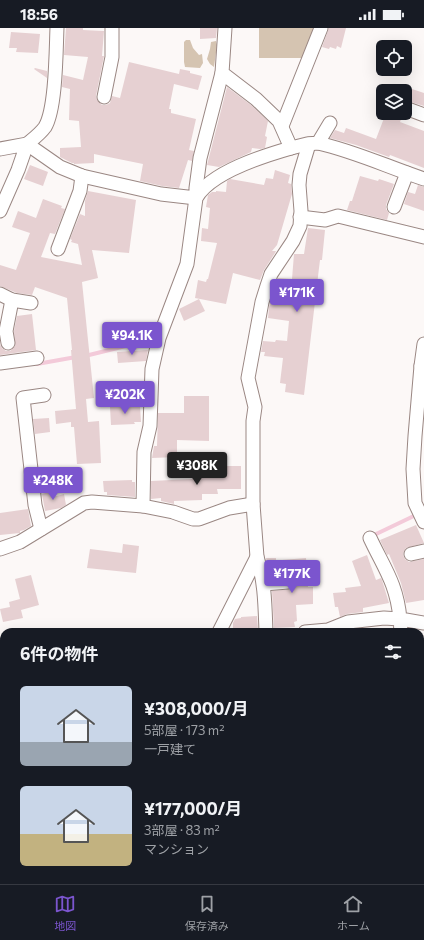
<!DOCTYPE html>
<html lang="ja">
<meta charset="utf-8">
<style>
:root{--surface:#171b24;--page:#20242c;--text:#f1f3f6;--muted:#9ea1a6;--line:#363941;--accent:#7b55ce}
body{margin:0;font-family:Commissioner,"Noto Sans JP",sans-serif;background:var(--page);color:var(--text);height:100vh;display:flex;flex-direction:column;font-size:15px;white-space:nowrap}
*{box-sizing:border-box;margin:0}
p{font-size:13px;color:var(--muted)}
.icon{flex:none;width:22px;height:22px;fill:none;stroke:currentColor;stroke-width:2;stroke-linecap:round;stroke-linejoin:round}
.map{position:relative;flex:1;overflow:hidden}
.drawer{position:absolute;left:0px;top:600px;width:424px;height:256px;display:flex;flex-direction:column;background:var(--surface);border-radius:12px 12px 0 0;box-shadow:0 4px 16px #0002}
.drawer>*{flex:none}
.tools{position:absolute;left:376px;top:12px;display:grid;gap:8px}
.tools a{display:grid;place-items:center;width:36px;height:36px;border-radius:6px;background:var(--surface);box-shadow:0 4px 16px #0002;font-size:20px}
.price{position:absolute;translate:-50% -34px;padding:0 9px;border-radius:4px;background:var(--accent);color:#fff;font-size:13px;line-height:26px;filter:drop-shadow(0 1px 2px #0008)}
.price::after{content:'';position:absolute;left:50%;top:24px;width:12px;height:9px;margin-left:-6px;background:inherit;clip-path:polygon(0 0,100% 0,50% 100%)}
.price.selected{background:#222;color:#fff}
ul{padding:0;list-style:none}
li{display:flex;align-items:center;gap:12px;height:100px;padding:0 20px}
li span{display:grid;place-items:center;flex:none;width:112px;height:80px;border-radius:6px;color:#555}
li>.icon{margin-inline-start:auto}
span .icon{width:48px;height:48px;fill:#fffc;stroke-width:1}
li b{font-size:17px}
h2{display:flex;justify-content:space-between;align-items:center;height:48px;padding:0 20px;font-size:17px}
.status{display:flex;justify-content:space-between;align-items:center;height:28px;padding:0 20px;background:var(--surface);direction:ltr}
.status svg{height:11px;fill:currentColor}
.tab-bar{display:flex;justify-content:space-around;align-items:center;height:56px;border-top:1px solid var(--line);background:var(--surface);font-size:11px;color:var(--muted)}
.tab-bar a{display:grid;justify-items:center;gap:2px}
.tab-bar .selected{color:var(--accent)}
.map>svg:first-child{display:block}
</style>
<div class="status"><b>18:56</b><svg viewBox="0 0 49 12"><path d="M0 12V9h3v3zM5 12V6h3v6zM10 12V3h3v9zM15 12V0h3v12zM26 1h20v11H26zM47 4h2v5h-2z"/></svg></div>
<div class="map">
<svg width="424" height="856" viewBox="0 0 424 856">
<rect width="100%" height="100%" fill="#fcf8f7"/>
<g fill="#d5c4b1">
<polygon points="259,0 319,0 307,30 259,30"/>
<polygon points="186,12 190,12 193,20 199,27 202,26 203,35 200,40 185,39 184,34 184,14"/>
<polygon points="216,13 217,17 214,39 210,36 207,31 210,21 211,14"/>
</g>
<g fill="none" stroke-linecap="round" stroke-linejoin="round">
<g stroke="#f3cad9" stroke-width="4">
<polyline points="85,328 146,313 152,310 155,306"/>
<polyline points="37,336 76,329"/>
<polyline points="372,508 418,486"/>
</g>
</g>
<g fill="#e6d0d2">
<polygon points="66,0 83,0 83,2 104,3 102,28 104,28 96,68 97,72 102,77 106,77 110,75 112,68 120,70 129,34 179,46 180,41 190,43 190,45 202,48 198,62 174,56 169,81 171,81 171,85 196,91 189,122 194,123 192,133 188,132 179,160 162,158 140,153 143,136 94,126 94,135 74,136 74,135 72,135 60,129 60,120 81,119 79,93 69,92 70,61 62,59 63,47 83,52 88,29 64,27"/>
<polygon points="200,0 217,0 216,10 200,11"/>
<polygon points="329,0 346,0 341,20 337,18 336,21 330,19 329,21 322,19"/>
<polygon points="11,4 40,6 38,25 16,24 17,20 9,20"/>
<polygon points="35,40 47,43 47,50 34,41"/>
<polygon points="227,59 251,77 268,93 265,108 267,109 265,120 260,121 252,120 251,124 219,139 207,137"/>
<polygon points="412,61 424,65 424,78 411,74 405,74 409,64 411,64"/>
<polygon points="386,85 401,85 403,87 400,94 424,103 424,140 390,127 389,129 356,117 330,110 335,102 344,105 346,100 376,111"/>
<polygon points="30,137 48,144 43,158 24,151"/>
<polygon points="275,142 290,147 288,155 291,156 292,166 277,217 272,223 276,223 275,225 264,242 260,252 233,245 226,276 195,270 198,252 206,254 207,251 208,251 217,215 201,213 202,200 208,201 210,180 206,179 208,167 212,164 216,164 216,163 226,164 227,153 230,151 264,157 266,150 273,151"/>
<polygon points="360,148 378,153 379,151 394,156 386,177 386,181 389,185 387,192 347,182 350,173 352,173"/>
<polygon points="418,157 424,159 424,183 404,176 408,164 415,166"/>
<polygon points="88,163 136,172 129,225 92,222 98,250 82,254 94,370 86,371 88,394 99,393 101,435 77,436 74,399 71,399 71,394 56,396 55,383 76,381 71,322 72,322 67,270 35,259 32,267 17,265 0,258 0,237 16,242 30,205 12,199 18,183 36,190 43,171 62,178 61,180 65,181 55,206 50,205 41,229 82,237 78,216 71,214 72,212 70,211 80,186 85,188 85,173"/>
<polygon points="308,200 325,202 322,232 320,232 319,240 304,367 285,364 286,356 280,355 283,330 264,328 265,324 261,324 263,313 275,314 276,312 287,313 289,293 268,290 269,279 278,250 292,251 294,226 304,226"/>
<polygon points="199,271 205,283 184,293 179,281"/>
<polygon points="32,286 36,322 0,327 0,316 2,320 6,323 10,323 15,318 14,303 17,288"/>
<polygon points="148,322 146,333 118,335 117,324"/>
<polygon points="184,368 209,368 209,413 177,412 177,429 152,430 154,418 157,418 158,385 184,385"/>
<polygon points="140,378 141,394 134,394 135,396 111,397 110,379"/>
<polygon points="49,390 50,404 35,406 33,391"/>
<polygon points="223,438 241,438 241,461 217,461 218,466 202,466 202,472 174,473 174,476 161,473 161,470 151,471 151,453 192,451 192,446 223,446"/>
<polygon points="132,452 132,454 135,454 135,469 107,467 107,464 104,464 103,453"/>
<polygon points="52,463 53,469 64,466 66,477 61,480 45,483 42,466"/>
<polygon points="28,481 31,498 24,502 20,503 20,505 0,507 0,485"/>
<polygon points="416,497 424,515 406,520 404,523 403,527 405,531 409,534 424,531 424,572 406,575 401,555 389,526 387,527 380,512"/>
<polygon points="123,516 139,518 136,545 87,540 90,521 122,525"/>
<polygon points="367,527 376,552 381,550 382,552 389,575 363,580 363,584 347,586 340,589 338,579 335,579 333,565 346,564 345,560 361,558 352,533"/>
<polygon points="266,530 276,530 276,541 268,541"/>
<polygon points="306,530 308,559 313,559 313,576 296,577 297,593 294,594 295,599 274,600 272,563 292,561 295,558 296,554 295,550 292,547 283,546 282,532"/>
<polygon points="31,547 39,577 21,582 23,590 3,594 0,581 10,579 9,574 20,571 15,551"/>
<polygon points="257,588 258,603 233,604 233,595 235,591 241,590 241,589"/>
<polygon points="366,600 366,604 345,604 350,602"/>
</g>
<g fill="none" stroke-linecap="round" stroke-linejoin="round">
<g stroke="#9a8783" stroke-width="15">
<g id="minor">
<path d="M57,0C56,23 56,81 45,99C40,106 33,111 27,116L60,139L82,148L161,166L196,170V160L200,130L222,45"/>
<polyline points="225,0 222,45 256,71 279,93 291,120 307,116 318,115 330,95"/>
<polyline points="104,69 112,29 112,0"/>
<polyline points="408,81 424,87"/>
<polyline points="282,98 321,0"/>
<path d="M318,115C354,123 388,139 424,151"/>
<polyline points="0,121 27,116 18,142 0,183"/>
<polyline points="394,179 407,145"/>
<polyline points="300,189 325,192 338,188 424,209"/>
<polyline points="58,221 80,163 82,148"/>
<polyline points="0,266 12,272 31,275"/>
<polyline points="8,315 6,303 12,272"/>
<polyline points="424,316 421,338 424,338"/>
<polyline points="0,335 37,330"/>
<polyline points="421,338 415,408 413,441 415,475 424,494"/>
<path d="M253,476L229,480L199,491H193L173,484L143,478L144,424L150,398L152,341L159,310L187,236L196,170C211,144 263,128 291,120"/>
<polyline points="41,501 35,477 23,370 44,367"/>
<path d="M370,510C384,540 397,556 400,591L424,595"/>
<polyline points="0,521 20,514 84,475 92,474 143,478"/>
<polyline points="411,526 424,523"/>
<polyline points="257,529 253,476 253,393 255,379 248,350 262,274 267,258 271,246 293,213 300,198 301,183 299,157 300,146 309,116"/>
<polyline points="264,556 288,554"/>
<path d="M219,604L257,529C265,554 265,578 266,604"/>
<polyline points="305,604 328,602 348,594 384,590 400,591 401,604"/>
<polyline points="420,629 424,615"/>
<polyline points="420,677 424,686"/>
<polyline points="0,687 4,685"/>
<polyline points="0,696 4,704"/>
<polyline points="420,706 424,707"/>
<polyline points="0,829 4,828"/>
<polyline points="49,852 50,856"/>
<polyline points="107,852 108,856"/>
<polyline points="289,852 289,856"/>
<polyline points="403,856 404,852"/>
</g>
</g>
<use href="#minor" stroke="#fff" stroke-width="13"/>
</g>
</svg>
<div class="tools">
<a><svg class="icon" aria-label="locate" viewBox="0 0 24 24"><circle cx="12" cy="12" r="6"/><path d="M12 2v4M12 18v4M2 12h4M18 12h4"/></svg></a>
<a><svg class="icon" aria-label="layers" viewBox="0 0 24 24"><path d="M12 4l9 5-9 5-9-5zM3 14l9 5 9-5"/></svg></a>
</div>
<b class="price" style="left:297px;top:285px">¥171K</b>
<b class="price" style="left:132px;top:328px">¥94.1K</b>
<b class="price" style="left:125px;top:387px">¥202K</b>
<b class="price selected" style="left:197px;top:458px">¥308K</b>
<b class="price" style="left:53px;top:473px">¥248K</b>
<b class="price" style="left:292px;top:566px">¥177K</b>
<section class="drawer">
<h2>6件の物件<svg class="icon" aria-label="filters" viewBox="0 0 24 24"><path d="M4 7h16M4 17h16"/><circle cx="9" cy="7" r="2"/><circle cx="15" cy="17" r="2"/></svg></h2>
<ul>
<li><span style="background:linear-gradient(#c9d6e8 70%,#9aa5b1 0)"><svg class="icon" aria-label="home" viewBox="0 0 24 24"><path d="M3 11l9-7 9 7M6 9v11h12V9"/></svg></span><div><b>¥308,000/月</b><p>5部屋 · 173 m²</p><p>一戸建て</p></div></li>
<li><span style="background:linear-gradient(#c9d6e8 60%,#c2b280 0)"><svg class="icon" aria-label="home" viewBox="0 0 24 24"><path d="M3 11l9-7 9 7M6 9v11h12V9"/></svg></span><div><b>¥177,000/月</b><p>3部屋 · 83 m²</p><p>マンション</p></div></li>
</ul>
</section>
</div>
<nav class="tab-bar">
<a class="selected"><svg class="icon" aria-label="map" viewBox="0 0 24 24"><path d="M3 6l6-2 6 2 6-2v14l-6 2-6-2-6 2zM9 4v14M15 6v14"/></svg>地図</a>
<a><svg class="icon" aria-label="saved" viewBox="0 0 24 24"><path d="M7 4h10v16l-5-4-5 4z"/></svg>保存済み</a>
<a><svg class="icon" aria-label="home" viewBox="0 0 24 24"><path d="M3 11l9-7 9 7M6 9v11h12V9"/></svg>ホーム</a>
</nav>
